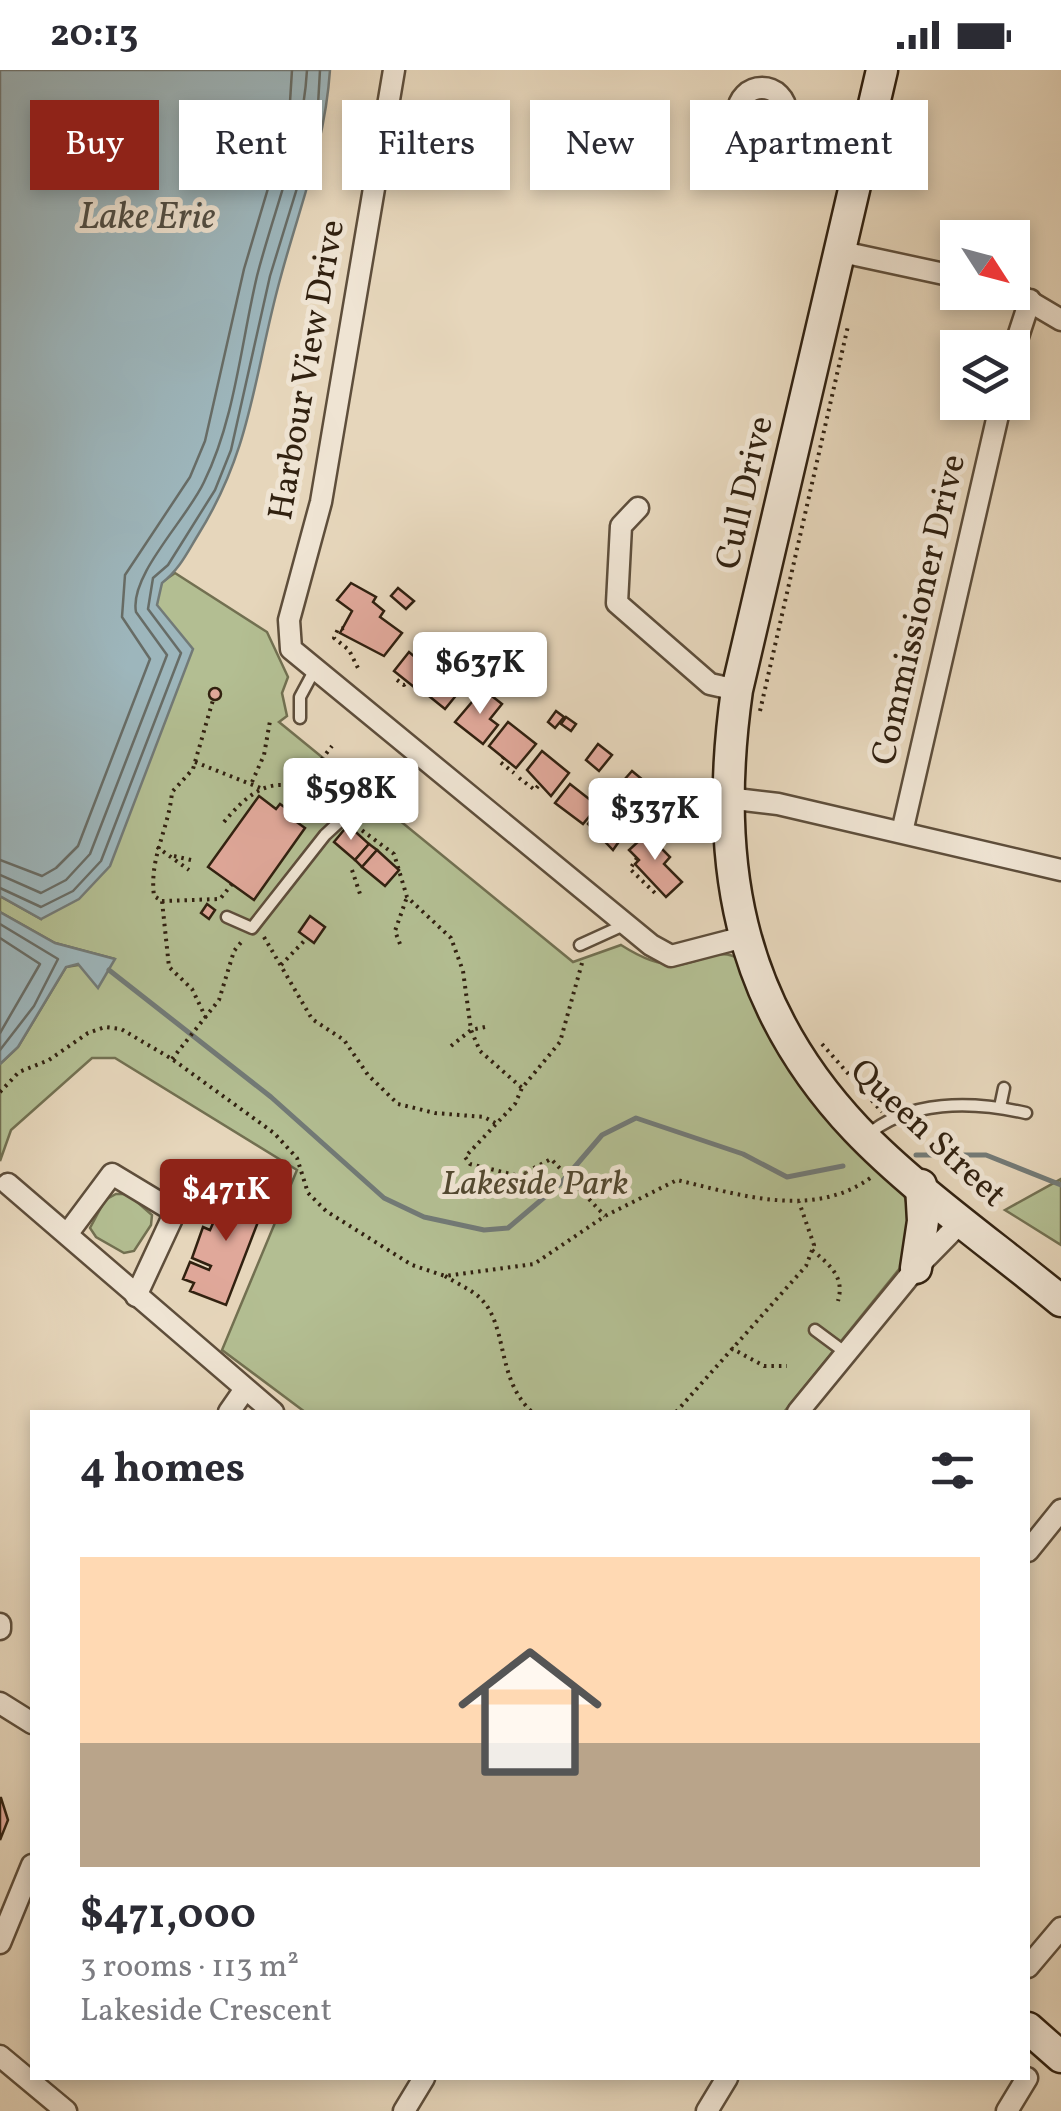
<!DOCTYPE html>
<meta charset="utf-8">
<style>
:root{--surface:#fff;--page:#f2f2f3;--text:#2b2b33;--muted:#7c7c81;--line:#e1e1e2;--accent:#8f2418}
body{margin:0;font-family:Vollkorn,serif;background:var(--page);color:var(--text);height:100vh;display:flex;flex-direction:column;font-size:38px;white-space:nowrap}
*{box-sizing:border-box;margin:0}
p{font-size:32px;color:var(--muted)}
.icon{flex:none;width:55px;height:55px;fill:none;stroke:currentColor;stroke-width:2;stroke-linecap:round;stroke-linejoin:round}
.map{position:relative;flex:1;overflow:hidden}
.sheet{position:absolute;left:30px;top:1340px;width:1000px;height:670px;display:flex;flex-direction:column;background:var(--surface);border-radius:0px;box-shadow:0 5px 15px #0003}
.sheet>*{flex:none}
.hud{position:absolute;left:30px;top:30px;width:1002px;height:90px;display:flex;gap:20px}
.needle{width:65px;rotate:126deg}
.fabs{position:absolute;left:940px;top:150px;display:grid;gap:20px}
.fabs a{display:grid;place-items:center;width:90px;height:90px;border-radius:0px;background:var(--surface);box-shadow:0 5px 15px #0003;font-size:50px}
.price{position:absolute;translate:-50% -85px;padding:0 22px;border-radius:10px;background:#fff;color:#222;font-size:32px;line-height:65px;filter:drop-shadow(0 2px 5px #0008)}
.price::after{content:'';position:absolute;left:50%;top:60px;width:30px;height:22px;margin-left:-15px;background:inherit;clip-path:polygon(0 0,100% 0,50% 100%)}
.price.active{background:var(--accent);color:#fff}
ul{padding:0;list-style:none}
li{display:grid;align-content:center;gap:20px;height:530px;padding:0 50px}
li+li{border-top:2px solid var(--line)}
li span{display:grid;place-items:center;height:310px;border-radius:0px;color:#555}
li>.icon{margin-inline-start:auto}
span .icon{width:180px;height:180px;fill:#fffc;stroke-width:1}
li b{font-size:42px}
h2{display:flex;justify-content:space-between;align-items:center;height:120px;padding:0 50px;font-size:42px}
.pill{padding:0 35px;border-radius:0px;background:var(--surface);box-shadow:0 5px 15px #0003;font-size:35px;line-height:90px}
.pill.active{background:var(--accent);color:#fff}
.status{display:flex;justify-content:space-between;align-items:center;height:70px;padding:0 50px;background:var(--surface);direction:ltr}
.status svg{height:28px;fill:currentColor}
.map>svg:first-child{display:block}
</style>
<div class="status"><b>20:13</b><svg viewBox="0 0 49 12"><path d="M0 12V9h3v3zM5 12V6h3v6zM10 12V3h3v9zM15 12V0h3v12zM26 1h20v11H26zM47 4h2v5h-2z"/></svg></div>
<div class="map">
<svg width="1061" height="2041" viewBox="0 0 1061 2041">
<rect width="100%" height="100%" fill="#e6d6bb"/>
<filter id="stains"><feTurbulence type="fractalNoise" baseFrequency=".002" numOctaves="4"/><feColorMatrix values="0 0 0 0 .2 0 0 0 0 .09 0 0 0 0 .02 0 0 0 .5 -.17"/></filter>
<radialGradient id="worn" r=".72"><stop offset=".6" stop-color="#630" stop-opacity="0"/><stop offset="1" stop-color="#630" stop-opacity=".3"/></radialGradient>
<g fill="#b3be92" stroke="#727051" stroke-width="2.5">
<path d="M175,503L267,562L288,607L282,623L287,646L279,652L573,892L621,875C640,887 660,897 683,894C702,891 721,877 739,889L901,1116C911,1141 914,1175 900,1198L784,1342H305L222,1280L297,1100L115,988H92L11,1060L0,1091V994L18,977L66,897L115,889L55,873L0,842V826L41,849L162,512Z"/>
<polygon points="1061,1109 1061,1175 1005,1140"/>
<polygon points="116,1124 128,1124 152,1145 151,1155 134,1181 124,1183 96,1167 90,1158 105,1130"/>
</g>
<g fill="#9db6bc" stroke="#727a77" stroke-width="2.5">
<path d="M0,0H330C325,75 300,135 281,206C254,302 253,377 198,465C187,483 179,500 162,513L157,535L193,579L110,796L79,829L41,849L0,826Z"/>
<polygon points="0,842 55,873 115,889 98,918 78,894 66,897 18,977 0,994"/>
</g>
<g fill="none" stroke-linecap="round" stroke-linejoin="round">
<g stroke="#676c66" stroke-width="2.5">
<polyline points="0,790 42,806 56,798 78,776 150,589 122,547 125,505 190,407 205,371 244,199 289,48 292,0"/>
<path d="M0,805L41,823L66,810L90,784L167,585L136,542C129,505 187,449 204,412C235,349 241,273 257,206C275,136 303,72 307,0"/>
<polyline points="0,818 41,837 73,821 101,791 181,583 148,539 153,508 168,495 215,420 231,380 270,206 317,53 320,0"/>
<polyline points="0,854 58,889 34,936 0,980"/>
<polyline points="0,868 40,894 0,963"/>
</g>
<g stroke="#727a77" stroke-width="5">
<polyline points="109,900 271,1027 384,1128 424,1147 484,1160 508,1158 560,1114 602,1065 636,1048 743,1084 787,1107 843,1096"/>
<polyline points="916,1085 986,1085 1061,1115"/>
</g>
</g>
<g fill="#e0a89a" stroke="#312110" stroke-width="2.5">
<polygon points="351,513 376,527 373,532 384,541 380,547 402,563 384,586 340,563 352,541 337,530"/>
<polygon points="398,518 414,531 406,539 391,526"/>
<polygon points="428,573 447,588 419,621 394,601 409,582 416,588"/>
<polygon points="446,595 467,612 445,639 424,622"/>
<circle cx="215" cy="624" r="6"/>
<polygon points="483,619 502,634 490,649 498,655 483,674 455,652"/>
<polygon points="556,641 564,647 555,658 548,652"/>
<polygon points="566,647 576,654 571,661 561,654"/>
<polygon points="508,652 536,674 516,698 489,676"/>
<polygon points="598,674 612,685 599,701 586,690"/>
<polygon points="542,681 569,703 551,726 527,700"/>
<polygon points="632,701 649,715 642,725 624,710"/>
<polygon points="570,714 598,736 583,754 555,733"/>
<polygon points="259,726 276,739 280,734 290,741 287,745 305,758 254,830 208,797"/>
<polygon points="621,733 637,746 613,780 588,754 602,736 613,744"/>
<polygon points="348,755 369,774 355,790 334,772"/>
<polygon points="653,758 663,767 657,774 670,787 664,794 682,812 666,827 635,794 639,790 629,780"/>
<polygon points="369,774 377,780 362,797 355,790"/>
<polygon points="377,780 399,800 385,816 362,797"/>
<polygon points="207,834 215,840 209,849 201,843"/>
<polygon points="310,846 325,857 314,873 299,862"/>
<polygon points="252,1120 265,1125 274,1139 267,1147 261,1144 226,1235 190,1221 194,1213 183,1209 190,1192 209,1200 211,1196 192,1188 203,1157 210,1160 214,1151 207,1148 214,1131 219,1134 221,1129"/>
<polygon points="1,1728 8,1750 0,1770 0,1728"/>
</g>
<g fill="none" stroke-linecap="round" stroke-linejoin="round">
<g stroke="#5e4e3b" stroke-width="15">
<g id="lane">
<polyline points="300,648 300,627 314,601"/>
<polyline points="227,847 252,858 325,765 380,714"/>
<polyline points="580,875 624,855"/>
<polyline points="1000,1037 1004,1018"/>
<path d="M865,1067C908,1029 973,1031 1026,1043"/>
<polyline points="815,1260 846,1283"/>
</g>
</g>
<g stroke="#5e4e3b" stroke-width="25">
<g id="street">
<polyline points="394,0 321,432 289,550 291,579 651,875 671,886 744,867"/>
<circle cx="762" cy="42" r="24"/>
<polyline points="785,52 793,56 807,53 835,74 843,91"/>
<path d="M793,56C805,87 834,87 859,97"/>
<polyline points="842,182 958,207"/>
<polyline points="1012,221 1061,250"/>
<polyline points="1012,285 1030,230"/>
<polyline points="638,438 621,456 617,533 710,614 737,620"/>
<polyline points="727,728 778,734 1061,800"/>
<polyline points="902,762 1001,332"/>
<polyline points="8,1114 273,1342"/>
<polyline points="68,1163 112,1104 175,1142 136,1226"/>
<polyline points="229,1342 245,1319"/>
<polyline points="798,1342 916,1198 963,1150"/>
<polyline points="1028,1481 1061,1440"/>
<polyline points="0,1554 0,1559"/>
<polyline points="0,1633 32,1653"/>
<polyline points="0,1873 32,1795"/>
<polyline points="1028,1897 1061,1858"/>
<polyline points="0,1986 66,2041"/>
<polyline points="404,2041 424,2008"/>
<polyline points="707,2041 727,2008"/>
<polyline points="1007,2041 1027,2008"/>
</g>
</g>
<g stroke="#312110" stroke-width="35">
<g id="secondary">
<path d="M882,0L737,620C713,788 736,932 856,1059C914,1120 996,1177 1061,1231"/>
<polyline points="916,1198 923,1151 921,1115"/>
<polyline points="1028,1958 1061,1987"/>
</g>
</g>
<g stroke="#312110" stroke-width="4" stroke-dasharray="2.5 5" stroke-linecap="butt">
<polyline points="344,558 338,559 334,568 349,580 359,600"/>
<polyline points="397,610 404,615 408,612"/>
<polyline points="760,641 848,256"/>
<polyline points="504,687 500,692 514,703"/>
<polyline points="195,692 263,719"/>
<polyline points="519,708 535,720 538,716"/>
<polyline points="252,712 264,685 270,651"/>
<polyline points="285,737 332,676"/>
<path d="M224,752C261,707 287,704 333,738"/>
<polyline points="356,756 394,784 407,827 451,868 463,901 471,960 480,981 522,1018"/>
<polyline points="157,777 189,800"/>
<polyline points="174,786 191,790"/>
<polyline points="637,788 630,799 656,824"/>
<polyline points="352,800 361,827"/>
<polyline points="162,831 220,829 232,814"/>
<polyline points="264,867 312,949 344,970 368,1005 398,1034 435,1043 484,1047 497,1054"/>
<polyline points="400,874 395,861 407,827"/>
<polyline points="582,893 560,972 522,1018 515,1034 465,1087 470,1094 519,1106 551,1089 605,1146"/>
<polyline points="281,895 307,868"/>
<path d="M206,948L192,919L169,897L162,831L154,826C149,787 169,759 172,722L193,699L213,630"/>
<polyline points="822,974 882,1042"/>
<polyline points="451,976 471,960 485,957"/>
<polyline points="172,989 219,930 234,881 243,870"/>
<path d="M0,1022L19,1002L49,990L88,963L105,957L121,959L172,989L274,1063L297,1088L308,1123L326,1141L412,1195L445,1206L534,1194L605,1146L677,1110C741,1125 815,1150 873,1106"/>
<path d="M812,1180C830,1195 845,1207 838,1231"/>
<path d="M445,1206C456,1213 470,1219 479,1227C509,1254 495,1308 532,1342"/>
<polyline points="731,1278 764,1296 787,1296"/>
<polyline points="676,1342 806,1196 814,1175 799,1132"/>
</g>
<use href="#lane" stroke="#efe4d3" stroke-width="10"/>
<use href="#street" stroke="#efe4d3" stroke-width="20"/>
<use href="#secondary" stroke="#efe4d3" stroke-width="30"/>
</g>
<g text-anchor="middle" dominant-baseline="central" stroke-width="10" stroke-linejoin="round" paint-order="stroke">
<g font-size="35" fill="#312110" stroke="#efe4d3">
<text transform="translate(308 300) rotate(-80)">Harbour View Drive</text>
<text transform="translate(746 423) rotate(-77)">Cull Drive</text>
<text transform="translate(920 540) rotate(-77)">Commissioner Drive</text>
<text transform="translate(927 1064) rotate(43)">Queen Street</text>
</g>
<g font-size="35" font-style="italic" fill="#524830" stroke="#efe4d3">
<text x="535" y="1115">Lakeside Park</text>
</g>
<g font-size="38" font-style="italic" fill="#514e44" stroke="#efe4d3">
<text x="147" y="148">Lake Erie</text>
</g>
</g>
<rect width="100%" height="100%" filter="url(#stains)"/>
<rect width="100%" height="100%" fill="url(#worn)"/>
</svg>
<div class="fabs">
<a><svg class="needle" viewBox="-14 -14 28 28"><path d="M0-13l5 13h-10z" fill="#e53935"/><path d="M0 13l5-13h-10z" fill="#7c7c81"/></svg></a>
<a><svg class="icon" aria-label="layers" viewBox="0 0 24 24"><path d="M12 4l9 5-9 5-9-5zM3 14l9 5 9-5"/></svg></a>
</div>
<b class="price" style="left:480px;top:647px">$637K</b>
<b class="price" style="left:351px;top:773px">$598K</b>
<b class="price" style="left:655px;top:793px">$337K</b>
<b class="price active" style="left:226px;top:1174px">$471K</b>
<div class="hud">
<a class="pill active">Buy</a>
<a class="pill">Rent</a>
<a class="pill">Filters</a>
<a class="pill">New</a>
<a class="pill">Apartment</a>
</div>
<section class="sheet">
<h2>4 homes<svg class="icon" aria-label="filters" viewBox="0 0 24 24"><path d="M4 7h16M4 17h16"/><circle cx="9" cy="7" r="2"/><circle cx="15" cy="17" r="2"/></svg></h2>
<ul>
<li><span style="background:linear-gradient(#ffd9b3 60%,#b9a48a 0)"><svg class="icon" aria-label="home" viewBox="0 0 24 24"><path d="M3 11l9-7 9 7M6 9v11h12V9"/></svg></span><div><b>$471,000</b><p>3 rooms · 113 m²</p><p>Lakeside Crescent</p></div></li>
</ul>
</section>
</div>
